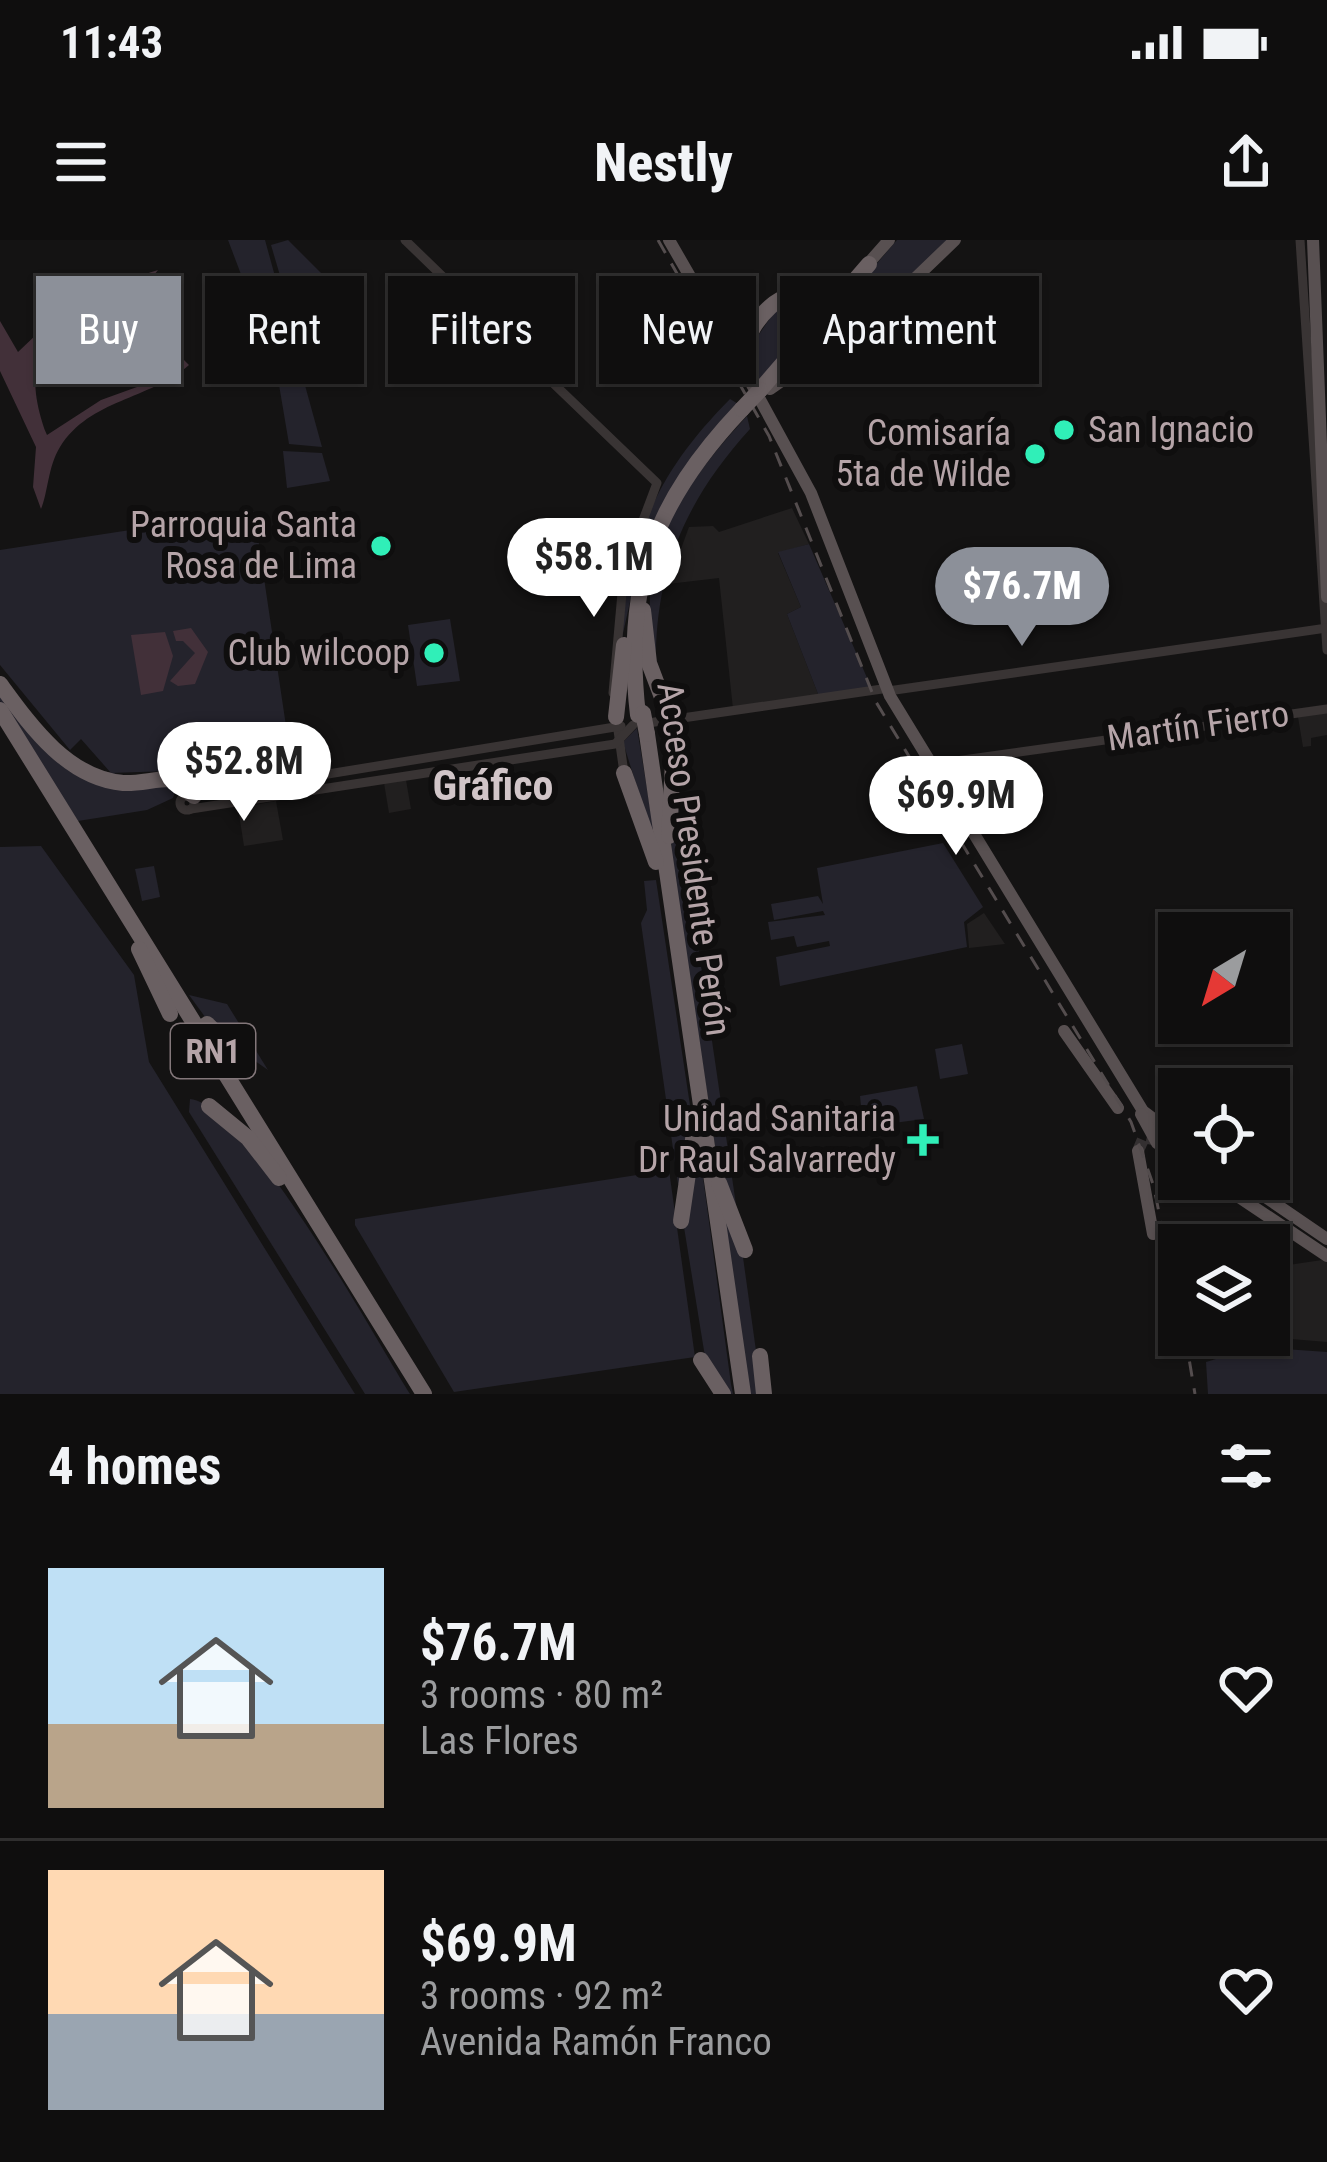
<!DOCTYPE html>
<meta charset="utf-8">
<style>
:root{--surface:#0f0e0e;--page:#1d1c1c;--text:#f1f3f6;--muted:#9b9c9e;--line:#2f2e2e;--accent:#8c9099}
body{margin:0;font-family:"Roboto Condensed",sans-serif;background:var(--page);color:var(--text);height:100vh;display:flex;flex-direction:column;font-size:45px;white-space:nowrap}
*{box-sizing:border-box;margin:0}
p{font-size:39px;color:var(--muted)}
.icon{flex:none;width:66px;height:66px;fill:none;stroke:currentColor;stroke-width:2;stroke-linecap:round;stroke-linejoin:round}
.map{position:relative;height:1154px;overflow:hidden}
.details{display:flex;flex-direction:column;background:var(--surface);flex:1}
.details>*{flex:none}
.top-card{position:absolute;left:36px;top:36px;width:1257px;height:108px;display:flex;gap:24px}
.needle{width:78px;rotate:218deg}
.buttons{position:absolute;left:1158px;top:672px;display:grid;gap:24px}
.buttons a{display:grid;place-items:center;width:132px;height:132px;border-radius:0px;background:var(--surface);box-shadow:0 3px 9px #0004,0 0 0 3px var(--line);font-size:60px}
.price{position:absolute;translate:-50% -102px;padding:0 27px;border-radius:42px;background:#fff;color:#222;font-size:39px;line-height:78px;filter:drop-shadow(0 3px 6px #0008)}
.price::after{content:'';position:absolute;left:50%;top:72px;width:36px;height:27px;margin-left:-18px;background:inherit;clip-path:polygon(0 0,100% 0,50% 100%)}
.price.current{background:var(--accent);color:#fff}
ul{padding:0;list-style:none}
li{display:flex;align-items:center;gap:36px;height:300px;padding:0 48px}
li+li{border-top:3px solid var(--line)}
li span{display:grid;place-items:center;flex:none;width:336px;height:240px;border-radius:0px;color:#555}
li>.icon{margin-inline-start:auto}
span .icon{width:144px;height:144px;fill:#fffc;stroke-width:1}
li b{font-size:51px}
h2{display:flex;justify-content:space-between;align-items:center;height:144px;padding:0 48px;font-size:51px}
.tag{padding:0 42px;border-radius:0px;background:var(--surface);box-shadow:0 3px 9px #0004,0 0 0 3px var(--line);font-size:42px;line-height:108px}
.tag.current{background:var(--accent);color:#fff}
.status{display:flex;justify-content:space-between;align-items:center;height:84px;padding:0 60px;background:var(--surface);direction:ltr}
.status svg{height:33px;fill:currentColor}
header{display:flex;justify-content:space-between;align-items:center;height:156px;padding:0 48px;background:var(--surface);font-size:54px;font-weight:800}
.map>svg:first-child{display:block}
</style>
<div class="status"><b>11:43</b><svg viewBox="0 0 49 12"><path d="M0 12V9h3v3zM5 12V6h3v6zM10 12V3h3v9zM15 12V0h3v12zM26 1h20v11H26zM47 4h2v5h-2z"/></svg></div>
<header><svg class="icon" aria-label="menu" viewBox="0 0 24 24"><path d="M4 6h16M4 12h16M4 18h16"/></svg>Nestly<svg class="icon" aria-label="share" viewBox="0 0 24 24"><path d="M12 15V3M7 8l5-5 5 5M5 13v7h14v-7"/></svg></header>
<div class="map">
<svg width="1327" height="1154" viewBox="0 0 1327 1154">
<rect width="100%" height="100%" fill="#141313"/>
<g fill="#211f1f">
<polygon points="513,87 534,108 516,127 494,106"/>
<polygon points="792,268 809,304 778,313 801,367 787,374 820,459 733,469 719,338 668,344 689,287 713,286 719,292"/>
<polygon points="1327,472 1327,495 1311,498 1311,506 1303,507 1298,477"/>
<polygon points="970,523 972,543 981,547 955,551 941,527"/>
<polygon points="406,540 411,569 389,573 384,543"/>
<polygon points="982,550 988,576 972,579 957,554"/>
<polygon points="276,561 283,600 244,606 238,568"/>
<polygon points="984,673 1005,704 969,708 967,684"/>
<polygon points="1322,1020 1327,1022 1327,1102 1268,1097 1197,1112 1194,1095 1269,1095 1269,1028"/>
</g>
<g fill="#24232c">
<polygon points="228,0 265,0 322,207 289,204 276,127"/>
<polygon points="288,0 325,37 303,62 289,66 271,5"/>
<polygon points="897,0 951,0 894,54 812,113 806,106"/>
<polygon points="783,59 809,77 759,146 743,118"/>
<path d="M730,159L740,165L636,335L619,411C630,301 651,239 730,159Z"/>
<path d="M747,176L750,189C690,255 657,324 656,414C631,318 684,244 747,176Z"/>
<polygon points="283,211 322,213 330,241 287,248"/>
<polygon points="254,271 293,533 200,553 169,531 111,533 81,499 70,510 0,425 0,310"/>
<polygon points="809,304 871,447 820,459 787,374 801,367 778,312"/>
<polygon points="450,379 460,441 417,446 408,385"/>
<polygon points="0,447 70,525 166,543 175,552 173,558 147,570 78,581 0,461"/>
<polygon points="637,488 658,615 623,502"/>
<polygon points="674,541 740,992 721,947 671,613"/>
<polygon points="943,603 983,667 964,682 967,707 780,746 776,717 830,706 829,701 797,707 794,696 771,700 768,682 825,675 823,671 774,680 771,664 818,656 823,664 817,628"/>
<polygon points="41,606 134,735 149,822 355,1154 0,1154 0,607"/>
<polygon points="154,626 160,657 142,661 135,629"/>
<polygon points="656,640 691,872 685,944 678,944 641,683 647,670 644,641"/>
<polygon points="189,755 227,764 268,830 219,796"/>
<polygon points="962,804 968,834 940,839 935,809"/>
<polygon points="917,846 924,879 863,887 860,856"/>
<path d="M190,859C247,865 376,1100 410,1154H365L189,872Z"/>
<polygon points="699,908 731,1144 733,1154 726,1154 707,1129 683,981"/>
<polygon points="669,930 695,1117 454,1152 355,985 355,979"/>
<polygon points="715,940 742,1010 762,1154 747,1154"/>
<polygon points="1256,1107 1327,1112 1327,1154 1208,1154 1206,1122"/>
</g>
<g fill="#423039">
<path d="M158,30C113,91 0,66 47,195L101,160L159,139L184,120L189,125C149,160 90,159 60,207C48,226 48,253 41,269L33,247L36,207L0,131V81L18,112L59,73L102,61L136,37Z"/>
<polygon points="191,388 208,412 195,444 178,446 170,441 195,413 183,401 176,401 173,391"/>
<polygon points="165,392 173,416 163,451 141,455 131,395"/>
</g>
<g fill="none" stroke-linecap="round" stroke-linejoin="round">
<polyline stroke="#343031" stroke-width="12" stroke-dasharray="12 6" stroke-linecap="butt" points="1138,911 1144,897 1161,901"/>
<g stroke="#393434" stroke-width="9">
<polyline points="405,0 502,94"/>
<polyline points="1300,0 1327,410"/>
<polygon points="513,83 537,108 513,131 491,107"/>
<polyline points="528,119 657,243 624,331 613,453"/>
<polyline points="888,451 1327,388"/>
<polyline points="616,476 624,533"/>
<polyline points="648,483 882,449"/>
<polyline points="927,525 1327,469"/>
<polyline points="194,556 621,486"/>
<circle cx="187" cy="563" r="7"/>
<polyline points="191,569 615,504 633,485"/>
</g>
<g stroke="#585051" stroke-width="12">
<polyline points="669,0 729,104"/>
<polyline points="1313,0 1327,357"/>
<polyline points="866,26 889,0"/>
<polyline points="793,53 824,56 842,48"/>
<polyline points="739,121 811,253 890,456 1143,871 1179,898"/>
<polyline points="770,149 881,71 955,0"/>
<polyline points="1064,791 1118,868"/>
<polyline points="1141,874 1157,903 1179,916"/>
<polyline points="1138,911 1153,994"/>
<polyline points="1212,939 1327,1016"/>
<polyline points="1239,939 1327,999"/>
</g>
<g stroke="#6a6062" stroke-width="16">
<polyline points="721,98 733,108 748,100"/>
<path d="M742,127C737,105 765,62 787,57L804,64L810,79L788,120"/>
<polyline points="760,150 869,24"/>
<polyline points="643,370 649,423 666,468"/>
<path d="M0,444C30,485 67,538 123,543C139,544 154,539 170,539L194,556"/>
<polyline points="0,470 424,1154"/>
<path d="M638,475C623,345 653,263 742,169"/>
<polyline points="616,477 624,405"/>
<polyline points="647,494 743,1154"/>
<polyline points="624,533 656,622"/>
<polyline points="669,596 673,523"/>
<polyline points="139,709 170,774"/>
<polyline points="207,784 236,812"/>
<polyline points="209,866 248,898 279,938"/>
<polyline points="719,943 745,1010"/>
<polyline points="681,981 695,886"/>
<polyline points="760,1116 764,1154"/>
<polyline points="701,1120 723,1154"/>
</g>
<g stroke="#544d4e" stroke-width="3" stroke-dasharray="15 12" stroke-linecap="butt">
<polyline points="658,0 769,196 876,462 1131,882 1154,947 1179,1076"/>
<polyline points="1185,1095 1195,1154"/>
</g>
<g stroke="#6a6062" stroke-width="16">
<polyline points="742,169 760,150"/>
<polyline points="643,473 647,494"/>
</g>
</g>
<g fill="#30efb8" stroke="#0f0e0e" stroke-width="4.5">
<circle cx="1064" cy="190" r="12"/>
<circle cx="1035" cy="214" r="12"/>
<circle cx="381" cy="306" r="12"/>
<circle cx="434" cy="413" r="12"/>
<path d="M917 882h12v12h12v12h-12v12h-12v-12h-12v-12h12z"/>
</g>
<g text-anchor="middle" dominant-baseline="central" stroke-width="12" stroke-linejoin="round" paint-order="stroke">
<rect fill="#0f0e0e" stroke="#83777a" stroke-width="3" x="171" y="784" width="84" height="54" rx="9"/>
<g font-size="33" font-weight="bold" fill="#b5a4a8">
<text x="213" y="811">RN1</text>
</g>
<g font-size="36" fill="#b5a4a8" stroke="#0f0e0e" text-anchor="end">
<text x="1088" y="190" text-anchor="start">San Ignacio</text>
<text x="1011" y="193">Comisaría<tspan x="1011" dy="41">5ta de Wilde</tspan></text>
<text x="357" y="285">Parroquia Santa<tspan x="357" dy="41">Rosa de Lima</tspan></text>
<text x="410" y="413">Club wilcoop</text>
<text x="896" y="879">Unidad Sanitaria<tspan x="896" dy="41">Dr Raul Salvarredy</tspan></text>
</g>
<g font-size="36" fill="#b5a4a8" stroke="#0f0e0e">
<text transform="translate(1198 486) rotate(-8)">Martín Fierro</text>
<text transform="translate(694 619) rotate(82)">Acceso Presidente Perón</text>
</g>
<g font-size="42" font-weight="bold" fill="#d1c5c8" stroke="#0f0e0e">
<text x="493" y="545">Gráfico</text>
</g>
</g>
</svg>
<div class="buttons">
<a><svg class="needle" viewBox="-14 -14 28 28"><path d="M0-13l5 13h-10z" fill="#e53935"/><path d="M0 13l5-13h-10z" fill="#9b9c9e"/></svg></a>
<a><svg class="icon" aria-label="locate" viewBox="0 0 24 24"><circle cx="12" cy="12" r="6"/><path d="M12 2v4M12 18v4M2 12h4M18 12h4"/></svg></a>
<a><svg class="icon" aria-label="layers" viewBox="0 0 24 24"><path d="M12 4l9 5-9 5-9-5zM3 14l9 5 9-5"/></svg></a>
</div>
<b class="price" style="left:594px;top:380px">$58.1M</b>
<b class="price current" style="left:1022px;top:409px">$76.7M</b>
<b class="price" style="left:244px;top:584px">$52.8M</b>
<b class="price" style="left:956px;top:618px">$69.9M</b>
<div class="top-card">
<a class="tag current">Buy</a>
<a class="tag">Rent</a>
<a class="tag">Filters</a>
<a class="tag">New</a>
<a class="tag">Apartment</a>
</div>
</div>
<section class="details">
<h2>4 homes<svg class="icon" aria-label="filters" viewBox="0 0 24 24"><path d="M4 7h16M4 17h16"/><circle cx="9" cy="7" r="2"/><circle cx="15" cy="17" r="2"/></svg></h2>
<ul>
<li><span style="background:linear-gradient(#bfe0f5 65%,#b9a48a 0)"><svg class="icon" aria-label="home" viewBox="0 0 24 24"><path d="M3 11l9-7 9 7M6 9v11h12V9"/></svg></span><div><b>$76.7M</b><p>3 rooms · 80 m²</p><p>Las Flores</p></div><svg class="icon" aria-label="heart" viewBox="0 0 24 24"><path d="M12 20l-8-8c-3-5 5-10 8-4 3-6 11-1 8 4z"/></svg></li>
<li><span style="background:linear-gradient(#ffd9b3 60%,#9aa5b1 0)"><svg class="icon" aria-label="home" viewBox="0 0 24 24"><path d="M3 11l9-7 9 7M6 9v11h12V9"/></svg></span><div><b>$69.9M</b><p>3 rooms · 92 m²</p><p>Avenida Ramón Franco</p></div><svg class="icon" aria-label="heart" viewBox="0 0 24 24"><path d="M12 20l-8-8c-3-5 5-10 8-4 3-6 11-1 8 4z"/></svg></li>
</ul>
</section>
